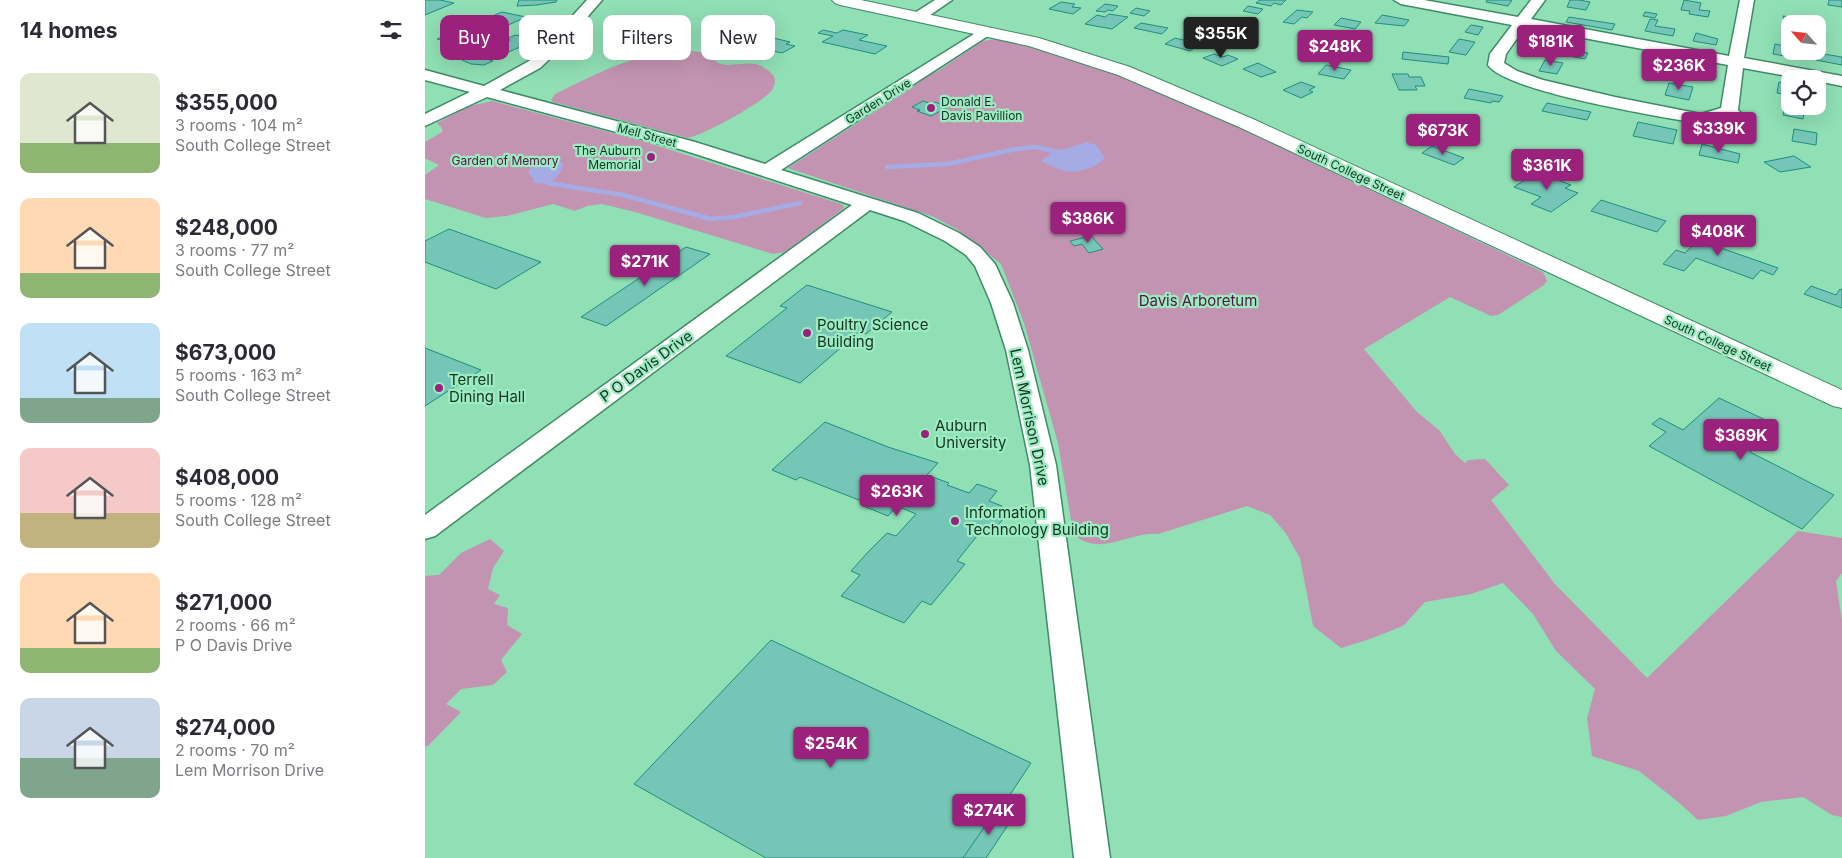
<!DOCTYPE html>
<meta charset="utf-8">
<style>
:root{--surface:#fff;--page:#f7f7f7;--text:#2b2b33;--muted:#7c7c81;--accent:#9a227c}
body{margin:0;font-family:Inter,sans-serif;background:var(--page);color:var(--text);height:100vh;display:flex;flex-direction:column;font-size:19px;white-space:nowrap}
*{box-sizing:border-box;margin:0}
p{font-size:16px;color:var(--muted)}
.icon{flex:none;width:28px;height:28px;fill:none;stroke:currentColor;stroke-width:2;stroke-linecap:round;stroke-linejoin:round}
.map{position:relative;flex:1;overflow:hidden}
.drawer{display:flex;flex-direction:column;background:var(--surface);width:425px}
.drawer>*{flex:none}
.hud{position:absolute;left:15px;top:15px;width:475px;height:45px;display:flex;gap:10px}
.needle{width:32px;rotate:297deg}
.tools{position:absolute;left:1356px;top:15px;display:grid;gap:10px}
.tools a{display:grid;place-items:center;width:45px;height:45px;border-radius:10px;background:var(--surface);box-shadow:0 5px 20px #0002;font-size:25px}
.price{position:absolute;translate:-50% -42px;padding:0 11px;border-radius:5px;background:var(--accent);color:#fff;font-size:16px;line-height:32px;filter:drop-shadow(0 1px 2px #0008)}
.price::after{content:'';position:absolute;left:50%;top:30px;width:15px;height:11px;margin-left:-8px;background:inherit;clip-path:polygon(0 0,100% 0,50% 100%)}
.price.active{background:#222;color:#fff}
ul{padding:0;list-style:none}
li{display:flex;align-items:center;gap:15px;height:125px;padding:0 20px}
li span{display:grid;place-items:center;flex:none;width:140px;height:100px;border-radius:10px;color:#555}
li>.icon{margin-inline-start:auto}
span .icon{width:60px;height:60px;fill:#fffc;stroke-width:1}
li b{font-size:21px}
h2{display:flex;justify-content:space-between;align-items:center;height:60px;padding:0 20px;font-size:21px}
.pill{padding:0 18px;border-radius:10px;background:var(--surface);box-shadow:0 5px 20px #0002;font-size:18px;line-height:45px}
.pill.active{background:var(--accent);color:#fff}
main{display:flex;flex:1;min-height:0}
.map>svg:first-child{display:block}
</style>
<main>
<section class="drawer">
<h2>14 homes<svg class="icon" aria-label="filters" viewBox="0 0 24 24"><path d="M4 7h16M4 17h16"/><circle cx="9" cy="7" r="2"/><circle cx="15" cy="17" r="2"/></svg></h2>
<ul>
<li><span style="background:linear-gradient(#dfe7d0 70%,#8fb573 0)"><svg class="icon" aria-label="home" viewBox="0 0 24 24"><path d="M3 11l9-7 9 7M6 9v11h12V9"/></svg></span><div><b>$355,000</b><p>3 rooms · 104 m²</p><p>South College Street</p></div></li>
<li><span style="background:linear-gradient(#ffd9b3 75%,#8fb573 0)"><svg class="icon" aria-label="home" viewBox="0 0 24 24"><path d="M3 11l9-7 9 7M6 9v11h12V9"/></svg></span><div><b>$248,000</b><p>3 rooms · 77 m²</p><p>South College Street</p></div></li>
<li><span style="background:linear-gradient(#bfe0f5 75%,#7fa58c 0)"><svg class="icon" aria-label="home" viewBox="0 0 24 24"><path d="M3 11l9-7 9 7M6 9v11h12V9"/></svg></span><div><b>$673,000</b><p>5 rooms · 163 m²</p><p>South College Street</p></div></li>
<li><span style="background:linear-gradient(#f6c9c9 65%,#c2b280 0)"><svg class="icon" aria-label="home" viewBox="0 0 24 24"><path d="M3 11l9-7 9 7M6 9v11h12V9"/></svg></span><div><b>$408,000</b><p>5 rooms · 128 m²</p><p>South College Street</p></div></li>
<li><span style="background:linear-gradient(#ffd9b3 75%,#8fb573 0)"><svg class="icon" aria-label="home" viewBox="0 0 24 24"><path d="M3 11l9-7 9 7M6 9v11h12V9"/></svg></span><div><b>$271,000</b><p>2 rooms · 66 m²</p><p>P O Davis Drive</p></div></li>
<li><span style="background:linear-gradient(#c9d6e8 60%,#7fa58c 0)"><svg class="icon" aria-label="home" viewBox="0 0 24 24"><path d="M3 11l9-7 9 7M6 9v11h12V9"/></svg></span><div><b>$274,000</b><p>2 rooms · 70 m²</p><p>Lem Morrison Drive</p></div></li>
</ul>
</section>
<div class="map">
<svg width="1417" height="858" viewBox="0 0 1417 858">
<rect width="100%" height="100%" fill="#90dfb5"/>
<g fill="#c294b2">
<path d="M570,39C657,54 737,94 817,129C822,129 854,144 857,148L1118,272L1122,281L1119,285L1073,315L1066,316L1025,297L939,349L992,412L1014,430L1030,454L1040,463L1043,460L1060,459L1084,485L1066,500L1130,584L1222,678L1373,531L1417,538V573L1411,581L1417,622V817L1407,815L1378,797L1336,802L1301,816L1273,820L1252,801L1214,771L1167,756L1162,718L1170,689L1131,651L1108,614L1078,583L1046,594L1000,602L978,626L945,639L916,648L888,626L875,558L860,532L845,515L822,506L733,534C706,531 679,555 653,538L646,520L633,443L599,323L576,264L533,230L509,217L363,168L491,85L505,74L513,71L558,41Z"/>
<path d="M266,51L292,54L289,60C306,74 328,51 349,76C351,81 350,85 347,90C339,102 277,136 263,138L128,102L126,100L130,94C175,72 215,50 266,51Z"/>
<polygon points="67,101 217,141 416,204 419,206 418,209 360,252 348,254 210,212 177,204 162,206 150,211 128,204 82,216 61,218 0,199 0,175 14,165 0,158 0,142 17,132 17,128 12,123 45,106"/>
<polygon points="65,539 79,551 68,568 63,589 75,595 69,604 83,608 82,625 97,634 76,660 82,672 68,685 36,689 21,704 36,712 3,746 0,747 0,576 14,575 36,553"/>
</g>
<g fill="#a5abe4">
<path d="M660,142L671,145L680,158C669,170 646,176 631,168C626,166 622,163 616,162C625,149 647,149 660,142Z"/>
<path d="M134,161L138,163C138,177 121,188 108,182L109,179L103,173L105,169L118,164Z"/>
</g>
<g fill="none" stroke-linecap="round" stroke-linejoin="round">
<g stroke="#a5abe4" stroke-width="4.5">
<polyline points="462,167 522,164 591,149 610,147 634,152"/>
<polyline points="122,183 198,195 286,219 309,217 375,203"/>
</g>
</g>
<g fill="#75c6b6" stroke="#1f8e7d">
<polygon points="0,0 15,0 29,3 0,15"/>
<polygon points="94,0 132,0 131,2 112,5 92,6"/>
<polygon points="835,0 861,0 856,5 849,3 846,6 831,3"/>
<polygon points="1062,0 1087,0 1083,6 1061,2"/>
<polygon points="1145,0 1154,0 1165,2 1161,10 1142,7"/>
<polygon points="1259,0 1276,3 1274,10 1285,11 1283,17 1264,14 1265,11 1256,10"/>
<polygon points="1404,0 1417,0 1417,7 1403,5"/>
<polygon points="636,2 650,4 647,7 656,8 648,14 624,9"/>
<polygon points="680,4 693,6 688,11 683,10 680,12 671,11"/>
<polygon points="823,6 838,9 833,14 818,11"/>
<polygon points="711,8 725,11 719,16 705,13"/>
<polygon points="872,10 888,12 882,18 877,17 869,24 858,22"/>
<polygon points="77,12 101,17 61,35 36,29"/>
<polygon points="1220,12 1232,14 1230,18 1218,16"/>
<polygon points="684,14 703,17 687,29 660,24 672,15 680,17"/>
<polygon points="957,15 984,20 979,26 950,23"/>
<polygon points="1358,16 1390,20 1391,24 1366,24 1365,21 1359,21"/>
<polygon points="1144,17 1190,24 1187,30 1141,22"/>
<polygon points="916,18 936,22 930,29 909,25"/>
<polygon points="308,19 315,20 311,22 331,27 324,30 334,32 328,36 336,35 365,42 361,44 370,46 357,53 343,50 337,52 312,46 317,44 309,42 328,33 311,29 315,27 299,23"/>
<polygon points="1225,19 1233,20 1230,26 1250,29 1248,36 1220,31"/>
<polygon points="716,23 743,28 737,34 709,28"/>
<polygon points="1046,25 1058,27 1053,35 1040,32"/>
<polygon points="36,29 75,38 69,41 77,42 85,40 82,39 90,35 105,38 113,41 105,44 102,44 67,59 64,60 68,61 59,65 46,64 35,59 44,55 47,56 69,46 61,44 51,48 12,39"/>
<polygon points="398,30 412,33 418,30 443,35 434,40 462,46 450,54 397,42 408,36 393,33"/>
<polygon points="1271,33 1293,39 1291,45 1268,41"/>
<polygon points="750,38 775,44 765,51 740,44"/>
<polygon points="1034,39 1050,42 1041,55 1024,52"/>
<polygon points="1130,43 1157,48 1155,52 1163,53 1160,59 1134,54 1136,51 1127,49"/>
<polygon points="1350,44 1365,47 1365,51 1372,51 1371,58 1348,54"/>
<polygon points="978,52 1024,57 1023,64 977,59"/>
<polygon points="1392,53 1417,57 1417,65 1391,60"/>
<polygon points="789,54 798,57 803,55 813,59 797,66 778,58"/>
<polygon points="1120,60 1138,63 1132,74 1114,71"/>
<polygon points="1231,62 1274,69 1271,78 1253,75 1255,71 1229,66"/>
<polygon points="833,63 851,72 836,77 818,69"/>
<polygon points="901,65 926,70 919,79 893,74"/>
<polygon points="967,74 983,74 984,77 996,77 1000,86 990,86 992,90 974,90"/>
<polygon points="876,82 890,87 884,90 888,92 876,98 858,90"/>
<polygon points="1354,82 1365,84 1365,95 1352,93"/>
<polygon points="1244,83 1268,87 1264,100 1240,95"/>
<polygon points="1044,89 1078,96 1074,102 1067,101 1066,103 1039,98"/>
<polygon points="498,101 507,104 510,102 523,107 506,116 492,111 495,110 487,107"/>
<polygon points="1122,103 1166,112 1162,120 1117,111"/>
<polygon points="1360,103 1365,104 1365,106 1380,106 1378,119 1358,115"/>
<polygon points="1213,122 1252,130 1248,144 1208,136"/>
<polygon points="1369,129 1392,133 1391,145 1367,141"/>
<polygon points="1277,144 1315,154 1313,163 1274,155"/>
<polygon points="1007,146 1039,158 1029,165 997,153"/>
<polygon points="1369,156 1386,167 1355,172 1339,162"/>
<polygon points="1112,172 1146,185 1140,188 1153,193 1126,212 1106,204 1116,197 1089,187"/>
<polygon points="1176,200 1241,221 1232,232 1166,211"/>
<polygon points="24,229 116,262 71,289 0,262 0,241"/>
<polygon points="1282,231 1305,239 1296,248 1353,268 1348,275 1336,270 1328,279 1271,258 1259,271 1238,264 1251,250 1260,253"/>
<polygon points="666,236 678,249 664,253 657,244 649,246 645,241"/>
<polygon points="261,247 285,254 181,326 156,317"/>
<polygon points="382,285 467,312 441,334 434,332 375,383 301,356 362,308 355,306"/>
<polygon points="1386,286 1411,295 1415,289 1417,290 1417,308 1379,294"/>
<polygon points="0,348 56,370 0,406"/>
<polygon points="1294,398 1351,425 1325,452 1409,495 1377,529 1224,446 1241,432 1227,424 1235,418 1258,430"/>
<polygon points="400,422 463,447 513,463 502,475 524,483 522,485 544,493 552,484 572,491 564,501 577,506 575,509 584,512 569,530 560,526 532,561 540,564 506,605 497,601 479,623 416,596 435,575 426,571 444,551 462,533 471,536 491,514 472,506 463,516 436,505 439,502 375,477 371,480 347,470"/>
<polygon points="346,640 606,763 543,858 341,858 209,784"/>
<polygon points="571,810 587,819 561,858 538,858"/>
</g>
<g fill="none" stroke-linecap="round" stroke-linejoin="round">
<g stroke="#3d8c66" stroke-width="3">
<g id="minor">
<polygon points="162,0 177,0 133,51 115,68 75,90 270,142 340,164 557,29 567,29 569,32 356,170 493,213 534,233 555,247 570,264 588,303 603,350 631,465 685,858 649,858 605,465 581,350 566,303 550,266 541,255 520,241 479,221 445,210 10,536 0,539 0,515 427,205 258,150 62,97 0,126 0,114 45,92 0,80 0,70 59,86 104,61 122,44"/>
<polygon points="510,0 527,0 498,20 488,20 486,17 488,14"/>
<path d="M969,0H999L1093,17L1106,0H1120L1106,19L1304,56L1315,0H1329L1319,58L1417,76V86L1392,81V79H1379L1318,68L1313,110L1329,127L1325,135C1305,140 1288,135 1271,123C1233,116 1082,92 1063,65L1065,54L1087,25L976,4ZM1100,27L1303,65L1296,108L1276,114L1190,97L1118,80L1092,71L1079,63L1081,54ZM1302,118L1310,127H1302L1291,121Z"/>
</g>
</g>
<g stroke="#3d8c66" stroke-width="2">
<polygon id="major" points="407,0 436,0 614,38 705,67 828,119 1417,390 1417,408 1408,406 814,127 693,75 604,46 415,5 410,3"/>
</g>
<use href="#minor" fill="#fff" fill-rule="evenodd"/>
<use href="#major" fill="#fff" fill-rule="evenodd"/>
</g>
<g fill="#9a227c" stroke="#9decc1" stroke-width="2">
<circle cx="506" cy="108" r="5"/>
<circle cx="226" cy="157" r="5"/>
<circle cx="382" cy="333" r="5"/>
<circle cx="14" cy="388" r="5"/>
<circle cx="500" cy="434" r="5"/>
<circle cx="530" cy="521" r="5"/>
</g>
<g text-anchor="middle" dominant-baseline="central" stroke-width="4.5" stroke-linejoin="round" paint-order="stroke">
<g font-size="12" fill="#133424" stroke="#9decc1">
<text transform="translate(453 101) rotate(-32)">Garden Drive</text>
<text transform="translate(222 135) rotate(15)">Mell Street</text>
<text transform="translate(926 172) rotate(25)">South College Street</text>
<text transform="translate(1293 343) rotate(25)">South College Street</text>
</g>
<g font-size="12" fill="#133424" stroke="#9decc1" text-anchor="start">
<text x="516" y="101">Donald E.<tspan x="516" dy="14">Davis Pavillion</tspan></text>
<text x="216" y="150" text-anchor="end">The Auburn<tspan x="216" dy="14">Memorial</tspan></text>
</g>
<g font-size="12" fill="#551344" stroke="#9decc1">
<text x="80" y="160">Garden of Memory</text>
</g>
<g font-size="15" fill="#551344" stroke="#9decc1">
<text x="773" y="300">Davis Arboretum</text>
</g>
<g font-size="15" fill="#133424" stroke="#9decc1" text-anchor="start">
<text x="392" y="324">Poultry Science<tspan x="392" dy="17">Building</tspan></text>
<text x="24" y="379">Terrell<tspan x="24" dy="17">Dining Hall</tspan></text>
<text x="510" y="425">Auburn<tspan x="510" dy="17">University</tspan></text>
<text x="540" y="512">Information<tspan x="540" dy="17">Technology Building</tspan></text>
</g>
<g font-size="15" fill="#133424" stroke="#9decc1">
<text transform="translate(221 366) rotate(-36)">P O Davis Drive</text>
<text transform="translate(605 417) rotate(78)">Lem Morrison Drive</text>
</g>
</g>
</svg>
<div class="tools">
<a><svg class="needle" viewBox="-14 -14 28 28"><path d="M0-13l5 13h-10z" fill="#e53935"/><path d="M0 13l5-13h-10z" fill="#7c7c81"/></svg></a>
<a><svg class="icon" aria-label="locate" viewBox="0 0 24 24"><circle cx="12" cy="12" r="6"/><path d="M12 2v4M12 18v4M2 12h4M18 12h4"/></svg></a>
</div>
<b class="price active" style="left:796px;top:59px">$355K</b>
<b class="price" style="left:1126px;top:67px">$181K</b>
<b class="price" style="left:910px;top:72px">$248K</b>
<b class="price" style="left:1254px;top:91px">$236K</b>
<b class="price" style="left:1294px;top:154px">$339K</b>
<b class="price" style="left:1018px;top:156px">$673K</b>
<b class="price" style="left:1122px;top:191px">$361K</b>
<b class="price" style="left:663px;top:244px">$386K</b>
<b class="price" style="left:1293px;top:257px">$408K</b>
<b class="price" style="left:220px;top:287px">$271K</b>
<b class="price" style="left:1316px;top:461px">$369K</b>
<b class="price" style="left:472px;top:517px">$263K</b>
<b class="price" style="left:406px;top:769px">$254K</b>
<b class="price" style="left:564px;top:836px">$274K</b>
<div class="hud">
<a class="pill active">Buy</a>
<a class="pill">Rent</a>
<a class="pill">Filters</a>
<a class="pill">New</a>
</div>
</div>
</main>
